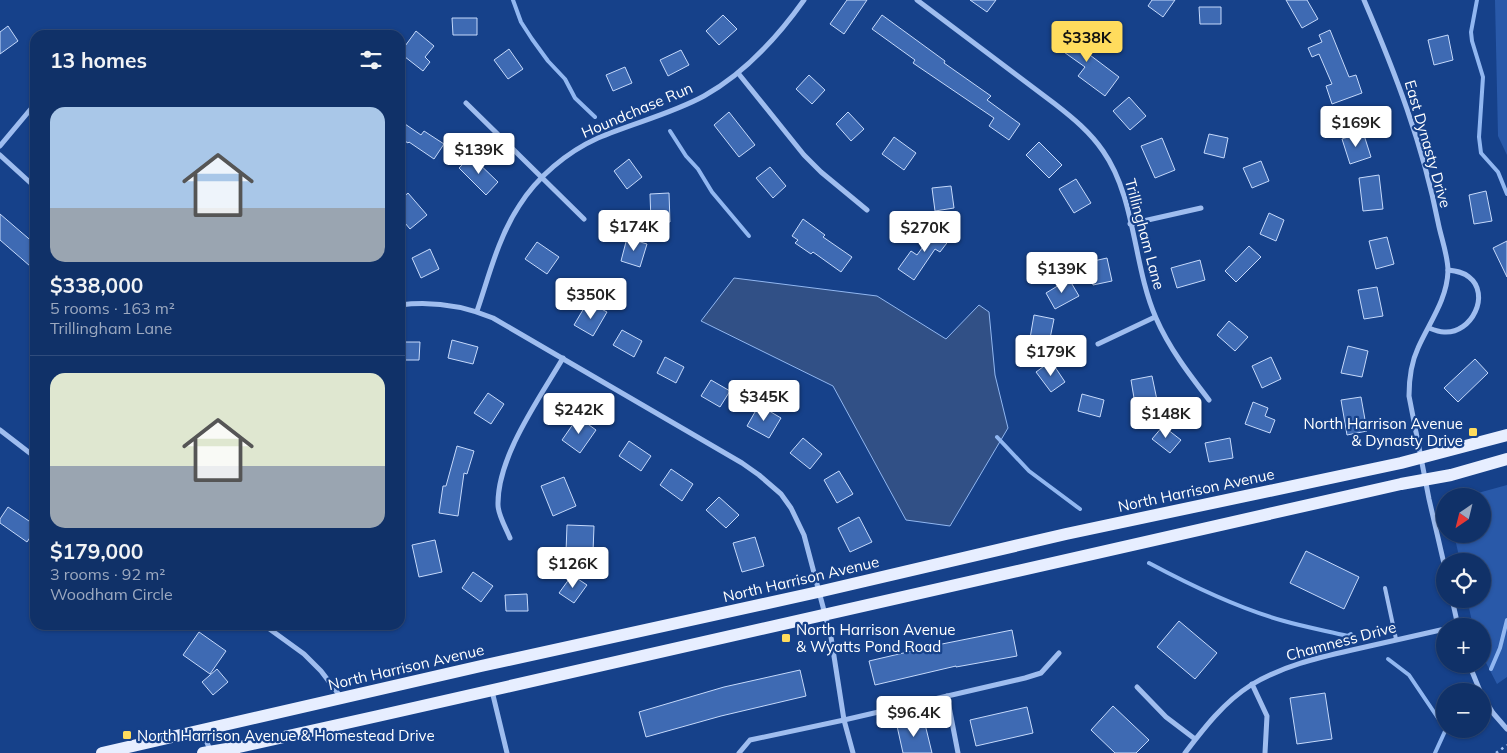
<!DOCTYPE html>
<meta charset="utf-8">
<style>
:root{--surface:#103168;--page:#19396e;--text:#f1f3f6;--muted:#9ca9c0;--line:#304c7c;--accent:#ffdc5d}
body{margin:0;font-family:Mulish,sans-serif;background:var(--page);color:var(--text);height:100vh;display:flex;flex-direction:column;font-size:19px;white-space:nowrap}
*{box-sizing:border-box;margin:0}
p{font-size:16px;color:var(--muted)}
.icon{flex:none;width:28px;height:28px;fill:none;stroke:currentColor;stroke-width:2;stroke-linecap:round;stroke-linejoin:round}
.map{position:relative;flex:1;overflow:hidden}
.sheet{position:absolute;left:30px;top:30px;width:375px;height:600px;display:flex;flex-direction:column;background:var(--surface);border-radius:15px;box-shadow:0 1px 4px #0004,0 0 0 1px var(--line)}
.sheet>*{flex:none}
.needle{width:32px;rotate:215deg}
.buttons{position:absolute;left:1436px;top:488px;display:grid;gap:10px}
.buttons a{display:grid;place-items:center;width:55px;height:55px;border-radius:50%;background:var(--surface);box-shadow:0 1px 4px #0004,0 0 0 1px var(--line);font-size:25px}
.price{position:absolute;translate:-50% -42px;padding:0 11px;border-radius:5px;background:#fff;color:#222;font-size:16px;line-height:32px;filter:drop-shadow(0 1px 2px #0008)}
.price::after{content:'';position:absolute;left:50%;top:30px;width:15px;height:11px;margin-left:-8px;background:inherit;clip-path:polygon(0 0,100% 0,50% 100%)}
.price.selected{background:var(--accent);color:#111}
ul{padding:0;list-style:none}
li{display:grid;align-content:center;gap:10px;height:265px;padding:0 20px}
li+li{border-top:1px solid var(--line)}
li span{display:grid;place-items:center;height:155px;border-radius:15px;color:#555}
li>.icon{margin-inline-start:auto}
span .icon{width:90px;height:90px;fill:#fffc;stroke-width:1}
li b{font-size:21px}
h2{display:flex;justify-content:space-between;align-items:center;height:60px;padding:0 20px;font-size:21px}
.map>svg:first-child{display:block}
</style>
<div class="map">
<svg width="1507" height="753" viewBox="0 0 1507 753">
<rect width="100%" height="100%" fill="#16418a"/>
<g fill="#2959a9">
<polygon points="1495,0 1507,0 1507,155 1498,136"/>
<polygon points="1507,485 1507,677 1497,684 1483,657 1482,626 1473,626 1467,599 1482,599 1482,561 1460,561 1454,534 1482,534 1482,496 1467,496"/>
</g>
<polygon fill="#315086" stroke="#91b7f1" points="734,278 877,296 946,339 979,305 989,312 995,375 1008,428 950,526 906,520 833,386 701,321"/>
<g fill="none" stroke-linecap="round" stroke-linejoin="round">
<g stroke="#91b7f1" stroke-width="4">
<polyline points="513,0 521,22 532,39 548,61 565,79 575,98 595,117"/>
<polyline points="1477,0 1471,32 1472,41 1483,77 1479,137 1481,153 1498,172 1507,194"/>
<polyline points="670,131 686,156 698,169 712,192 749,236"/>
<polyline points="997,437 1029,471 1080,509"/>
<path d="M1149,563C1192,586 1237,608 1284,621C1305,627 1327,631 1348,636L1351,634"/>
<polyline points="1388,659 1409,675 1438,718 1445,724"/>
<polyline points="1491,669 1500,648 1507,620"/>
<polyline points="1435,753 1446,729"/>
</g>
</g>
<g fill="#3e6ab3" stroke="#c5d9fb">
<polygon points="847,0 867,0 844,34 830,24"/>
<polygon points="970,0 996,0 987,12"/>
<polygon points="1152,0 1175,0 1163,17 1148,6"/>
<polygon points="1286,0 1307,0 1318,19 1302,28"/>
<polygon points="1199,7 1221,7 1221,24 1200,24"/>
<polygon points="723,15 737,29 719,45 706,31"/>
<polygon points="882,15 945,61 944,63 991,96 987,100 1020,124 1009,140 989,126 994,118 913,63 915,60 872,29"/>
<polygon points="452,18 477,18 477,35 453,35"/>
<polygon points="8,26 18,41 0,54 0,32"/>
<polygon points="1065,29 1086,43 1082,49 1119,77 1105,96 1078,76 1085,67 1054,45"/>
<polygon points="1330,30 1349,77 1356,75 1362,93 1332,104 1326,86 1332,84 1319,54 1312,57 1308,48 1322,42 1319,35"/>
<polygon points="416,31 434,46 425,57 430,62 423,71 400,53"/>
<polygon points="1448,35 1453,60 1434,65 1428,40"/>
<polygon points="509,49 523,69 508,79 494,60"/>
<polygon points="681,50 689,65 668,76 660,60"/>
<polygon points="625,67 632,83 613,91 606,75"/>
<polygon points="809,75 825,90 812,104 796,89"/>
<polygon points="1129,97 1146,116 1130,130 1113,111"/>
<polygon points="729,112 755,145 739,157 714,125"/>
<polygon points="848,112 864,129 851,141 836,124"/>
<polygon points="405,124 421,135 424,131 444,144 434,159 409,142 408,143 400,138 400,132"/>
<polygon points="1363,132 1371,157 1350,164 1342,139"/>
<polygon points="1209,134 1228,138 1224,158 1204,153"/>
<polygon points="894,137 916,153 904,170 882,154"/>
<polygon points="1162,138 1175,170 1155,178 1141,146"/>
<polygon points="1039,142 1062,165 1049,178 1026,155"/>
<polygon points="471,156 498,182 486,195 459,168"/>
<polygon points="629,159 642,177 627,189 614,171"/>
<polygon points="1261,161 1269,181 1252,188 1243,168"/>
<polygon points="770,167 786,186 773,198 756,178"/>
<polygon points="1379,175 1383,209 1363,211 1359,178"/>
<polygon points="1076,179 1091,203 1074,213 1059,189"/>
<polygon points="951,186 954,208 935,211 932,188"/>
<polygon points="1486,191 1492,221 1474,224 1469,195"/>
<polygon points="408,193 427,215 410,229 400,217 400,200"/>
<polygon points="669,193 670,222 651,222 650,194"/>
<polygon points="1269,213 1284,220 1276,241 1260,234"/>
<polygon points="0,214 35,244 35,260 30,266 0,240"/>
<polygon points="803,219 825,235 823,237 852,257 841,272 813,252 811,254 795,243 798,240 792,236"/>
<polygon points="939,225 953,235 940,252 935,249 914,280 898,269 911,251 917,255"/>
<polygon points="1387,237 1394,264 1376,269 1369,241"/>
<polygon points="627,238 647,244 640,267 621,261"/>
<polygon points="1507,241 1507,277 1493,248"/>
<polygon points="537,242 559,257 547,274 525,259"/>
<polygon points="1249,246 1261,257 1236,282 1225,271"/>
<polygon points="430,249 439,269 421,278 412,258"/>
<polygon points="1107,258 1112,281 1093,285 1089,262"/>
<polygon points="1200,260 1205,280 1177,288 1171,268"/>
<polygon points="1069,279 1079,296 1055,309 1046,293"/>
<polygon points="1377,287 1383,316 1364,319 1358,290"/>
<polygon points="594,305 607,312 593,336 574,325 584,308 590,312"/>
<polygon points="1034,315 1054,319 1048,348 1029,344"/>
<polygon points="1229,321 1248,337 1235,351 1217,335"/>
<polygon points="622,330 642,341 634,357 613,345"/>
<polygon points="452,340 478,347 473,364 448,358"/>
<polygon points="400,342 420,342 419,360 400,360"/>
<polygon points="1348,346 1368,351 1362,377 1341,373"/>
<polygon points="665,357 684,367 676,383 657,373"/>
<polygon points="1271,357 1281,379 1262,388 1252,366"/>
<polygon points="1475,359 1488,373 1458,402 1444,388"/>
<polygon points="1051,361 1065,382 1051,392 1036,372"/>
<polygon points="1152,376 1157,400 1135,404 1131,380"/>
<polygon points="711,380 730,391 720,407 701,396"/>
<polygon points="488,393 504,404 491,424 474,413"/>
<polygon points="1082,394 1104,400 1100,417 1078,411"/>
<polygon points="1361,397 1367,431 1347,435 1341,400"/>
<polygon points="1253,402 1268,408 1265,416 1275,420 1270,433 1245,424"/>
<polygon points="759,405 781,418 769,438 747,426"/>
<polygon points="578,417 596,430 580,453 562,440"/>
<polygon points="1163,426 1181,440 1170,453 1152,439"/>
<polygon points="803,438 822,454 810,469 790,453"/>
<polygon points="1230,438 1233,458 1209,462 1205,443"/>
<polygon points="629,441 651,456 641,471 619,456"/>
<polygon points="457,446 474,451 467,474 464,473 458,516 439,513 443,486 446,486"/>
<polygon points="671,469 693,484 682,501 660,485"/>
<polygon points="839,471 853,494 837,503 824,480"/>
<polygon points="564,477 576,506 553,516 541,486"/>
<polygon points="719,497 739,515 726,528 706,510"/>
<polygon points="8,507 35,525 35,530 27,542 0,523 0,519"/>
<polygon points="859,517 872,542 850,552 838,528"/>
<polygon points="567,525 594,526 593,552 566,552"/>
<polygon points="755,537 764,566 742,572 733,543"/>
<polygon points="435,540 442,572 419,577 412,545"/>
<polygon points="1306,551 1359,577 1344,609 1290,583"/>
<polygon points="473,572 493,586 481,602 462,588"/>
<polygon points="572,575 587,585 574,603 559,593"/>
<polygon points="527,594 528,611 506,611 505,595"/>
<polygon points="1179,621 1217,653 1195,679 1157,647"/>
<polygon points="1012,630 1017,656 956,667 956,666 875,685 869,661 942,644"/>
<polygon points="199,632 226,651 210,674 183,655"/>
<polygon points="217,669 228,682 213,695 202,682"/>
<polygon points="800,670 806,696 721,716 646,737 639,712 724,687"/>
<polygon points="1325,693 1332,739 1297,744 1290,698"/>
<polygon points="1113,706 1149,740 1136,753 1115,753 1091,730"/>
<polygon points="1027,707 1033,733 976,746 970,720"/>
<polygon points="924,720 932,753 903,753 897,726"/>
</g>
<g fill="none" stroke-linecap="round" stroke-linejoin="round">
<polyline stroke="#9fbdef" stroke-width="2.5" stroke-dasharray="2.5 4" stroke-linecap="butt" points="1496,753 1507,745"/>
<polyline stroke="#9fbdef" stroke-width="4" points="1385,588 1396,639"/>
<g stroke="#9fbdef" stroke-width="5">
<path d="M917,0L1055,104C1073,118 1090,132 1103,151C1136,198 1133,266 1156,318C1169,348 1189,374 1209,400"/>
<path d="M1364,0C1395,72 1423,145 1438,222C1441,238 1448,255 1448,271C1447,300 1429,323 1418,348C1411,363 1409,380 1409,396L1429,499L1445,568"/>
<polyline points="738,73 804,155 821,172 867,210"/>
<polyline points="466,103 584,219"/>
<polyline points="0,146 35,104"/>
<polyline points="0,155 35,187"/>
<polyline points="1130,224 1201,208"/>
<path d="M400,305C431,301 464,306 493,318L742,463L759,475L781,494L791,508L804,535L831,637L844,720L853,753"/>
<path d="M477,311C489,276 498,238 519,206C537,177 567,152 598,138C633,123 671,114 704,96C745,73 777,38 804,0"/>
<path d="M1429,328C1434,330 1439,332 1444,332C1472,334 1491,294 1469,277C1463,272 1456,271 1448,270"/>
<polyline points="1098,344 1155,317"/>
<polyline points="0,430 35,457"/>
<path d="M510,538C506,528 498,515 498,505C497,457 539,399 563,358"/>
<polyline points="1452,599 1458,626"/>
<polyline points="264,625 304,654 321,671 340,696"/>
<polyline points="1469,664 1480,691"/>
<polyline points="1252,684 1267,716 1265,753"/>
<polyline points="1137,687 1166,717 1195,739"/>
<polyline points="492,691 507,753"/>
<polyline points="1482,695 1493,713 1507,729"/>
<polyline points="947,696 958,753"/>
<polyline points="202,730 210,750"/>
<polyline points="739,753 750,740 844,720 1025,678 1041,673 1059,653"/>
<path d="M1185,753C1204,728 1224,702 1251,685C1282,666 1317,658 1352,650C1383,643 1414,636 1445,629"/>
</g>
<g stroke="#e7eeff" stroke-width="12">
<polyline points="102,753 481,666 818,592 1066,534 1401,463 1507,435"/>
<polyline points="203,753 239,747 378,716 1401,484 1451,475 1507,459"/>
</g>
</g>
<g fill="#ffdc5d" stroke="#16418a" stroke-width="2">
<rect x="1468" y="427" width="10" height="10" rx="2.5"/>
<rect x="781" y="633" width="10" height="10" rx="2.5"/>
<rect x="122" y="730" width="10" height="10" rx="2.5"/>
</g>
<g text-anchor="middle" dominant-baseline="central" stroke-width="4.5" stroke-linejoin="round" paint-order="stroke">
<g font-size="15" fill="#fff" stroke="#16418a">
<text transform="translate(637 110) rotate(-23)">Houndchase Run</text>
<text transform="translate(1428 144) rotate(74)">East Dynasty Drive</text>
<text transform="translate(1145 234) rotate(75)">Trillingham Lane</text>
<text transform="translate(1196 490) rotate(-12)">North Harrison Avenue</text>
<text transform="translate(801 579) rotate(-13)">North Harrison Avenue</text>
<text transform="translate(1341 641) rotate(-15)">Chamness Drive</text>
<text transform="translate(406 667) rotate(-13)">North Harrison Avenue</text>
</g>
<g font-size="15" fill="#fff" stroke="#16418a" text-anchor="start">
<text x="1463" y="423" text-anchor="end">North Harrison Avenue<tspan x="1463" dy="17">&amp; Dynasty Drive</tspan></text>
<text x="796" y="629">North Harrison Avenue<tspan x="796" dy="17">&amp; Wyatts Pond Road</tspan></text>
<text x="137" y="735">North Harrison Avenue &amp; Homestead Drive</text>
</g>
</g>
</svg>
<div class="buttons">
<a><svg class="needle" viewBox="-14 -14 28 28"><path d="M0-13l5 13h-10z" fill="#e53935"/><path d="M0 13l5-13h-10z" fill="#9ca9c0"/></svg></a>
<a><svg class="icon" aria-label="locate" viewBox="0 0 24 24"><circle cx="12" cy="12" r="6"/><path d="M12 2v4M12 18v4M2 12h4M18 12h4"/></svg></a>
<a>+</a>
<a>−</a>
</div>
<b class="price selected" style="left:1087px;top:63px">$338K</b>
<b class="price" style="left:1356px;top:148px">$169K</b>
<b class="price" style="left:479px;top:175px">$139K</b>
<b class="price" style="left:634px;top:252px">$174K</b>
<b class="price" style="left:925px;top:253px">$270K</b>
<b class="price" style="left:1062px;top:294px">$139K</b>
<b class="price" style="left:591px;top:320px">$350K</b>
<b class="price" style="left:1051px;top:377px">$179K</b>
<b class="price" style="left:764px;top:422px">$345K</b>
<b class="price" style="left:579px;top:435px">$242K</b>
<b class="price" style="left:1166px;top:439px">$148K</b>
<b class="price" style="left:573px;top:589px">$126K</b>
<b class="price" style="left:914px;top:738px">$96.4K</b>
<section class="sheet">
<h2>13 homes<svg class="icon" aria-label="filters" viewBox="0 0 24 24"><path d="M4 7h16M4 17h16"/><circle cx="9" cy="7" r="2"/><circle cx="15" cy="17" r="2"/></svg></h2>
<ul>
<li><span style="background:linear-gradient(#a9c7e8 65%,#9aa5b1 0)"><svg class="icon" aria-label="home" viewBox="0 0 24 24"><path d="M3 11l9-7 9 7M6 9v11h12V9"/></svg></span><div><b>$338,000</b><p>5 rooms · 163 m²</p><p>Trillingham Lane</p></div></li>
<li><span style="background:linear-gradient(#dfe7d0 60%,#9aa5b1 0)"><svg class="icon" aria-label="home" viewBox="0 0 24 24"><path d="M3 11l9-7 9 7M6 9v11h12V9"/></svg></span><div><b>$179,000</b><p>3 rooms · 92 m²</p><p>Woodham Circle</p></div></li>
</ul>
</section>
</div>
